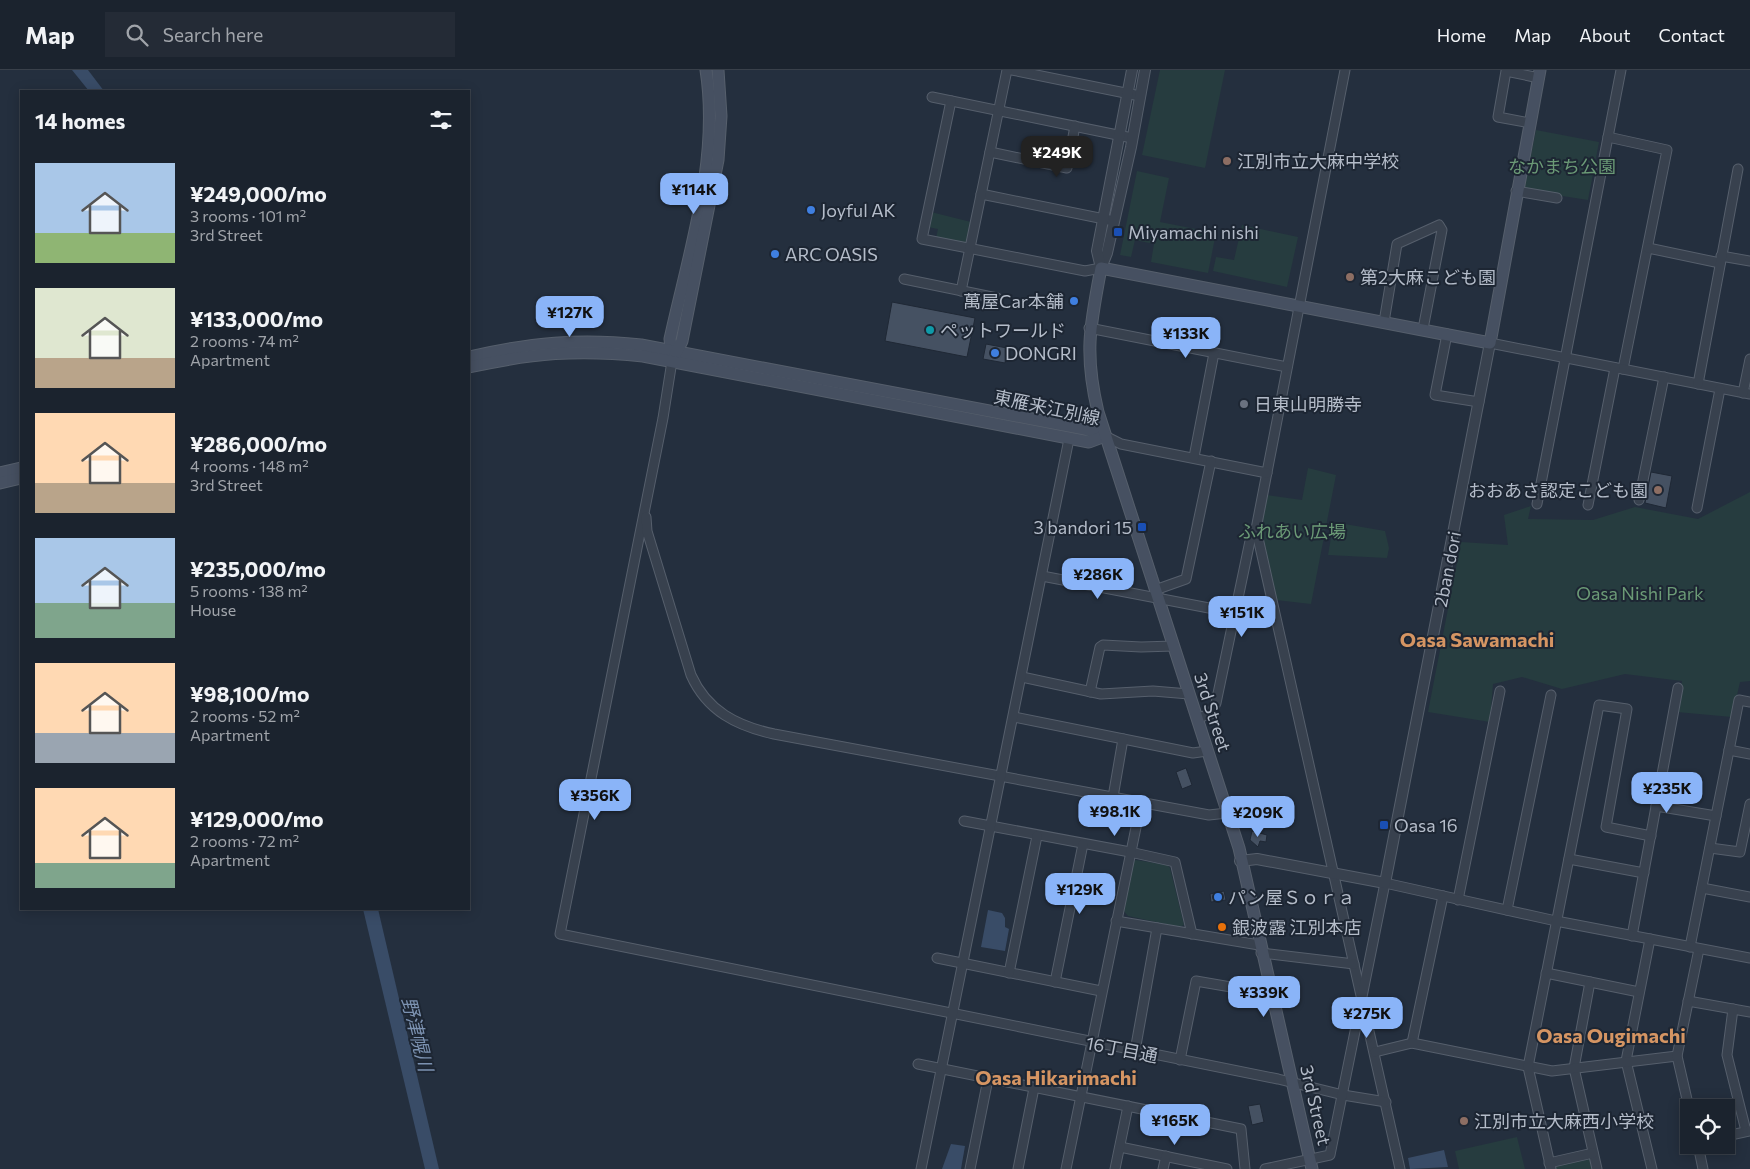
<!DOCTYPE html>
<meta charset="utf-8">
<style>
:root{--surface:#1b232e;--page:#242b36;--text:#f1f3f6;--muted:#a0a4aa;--line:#39404a;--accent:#8ab4f8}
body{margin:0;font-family:Commissioner,"Noto Sans JP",sans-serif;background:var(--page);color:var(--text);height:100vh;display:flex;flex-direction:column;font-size:19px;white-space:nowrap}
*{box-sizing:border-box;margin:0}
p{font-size:16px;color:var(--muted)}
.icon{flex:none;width:28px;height:28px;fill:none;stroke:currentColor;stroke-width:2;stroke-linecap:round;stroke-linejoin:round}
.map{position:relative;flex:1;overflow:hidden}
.side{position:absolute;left:20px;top:20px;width:450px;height:820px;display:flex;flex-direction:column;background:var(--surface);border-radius:0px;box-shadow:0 2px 12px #0003,0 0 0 1px var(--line)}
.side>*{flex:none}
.tools{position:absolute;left:1680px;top:1029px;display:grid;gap:10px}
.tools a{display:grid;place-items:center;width:55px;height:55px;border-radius:0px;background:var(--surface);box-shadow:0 2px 12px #0003,0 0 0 1px var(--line);font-size:25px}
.price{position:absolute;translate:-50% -42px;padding:0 11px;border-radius:10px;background:var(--accent);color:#111;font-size:16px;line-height:32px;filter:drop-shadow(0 1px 2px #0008)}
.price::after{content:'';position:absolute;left:50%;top:30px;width:15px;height:11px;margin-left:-8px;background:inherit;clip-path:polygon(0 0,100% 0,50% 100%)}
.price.active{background:#222;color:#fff}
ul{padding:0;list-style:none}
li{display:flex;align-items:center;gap:15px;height:125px;padding:0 15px}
li span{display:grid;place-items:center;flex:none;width:140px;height:100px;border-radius:0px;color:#555}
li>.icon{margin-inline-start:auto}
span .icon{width:60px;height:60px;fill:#fffc;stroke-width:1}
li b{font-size:21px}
h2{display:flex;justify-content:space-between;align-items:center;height:60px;padding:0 15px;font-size:21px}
header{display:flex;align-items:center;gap:30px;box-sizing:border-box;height:70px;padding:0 25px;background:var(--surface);border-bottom:1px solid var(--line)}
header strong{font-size:24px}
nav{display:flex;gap:28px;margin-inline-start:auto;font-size:18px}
.search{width:350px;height:45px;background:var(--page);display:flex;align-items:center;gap:12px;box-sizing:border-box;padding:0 18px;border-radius:0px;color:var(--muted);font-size:19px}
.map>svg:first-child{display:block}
</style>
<header>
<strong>Map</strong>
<div class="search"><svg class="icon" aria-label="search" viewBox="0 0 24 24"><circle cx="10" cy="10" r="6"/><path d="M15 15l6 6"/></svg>Search here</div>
<nav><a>Home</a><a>Map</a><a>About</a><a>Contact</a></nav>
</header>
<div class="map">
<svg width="1750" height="1099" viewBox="0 0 1750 1099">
<rect width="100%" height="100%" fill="#242f3e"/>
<g fill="#263c3f">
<polygon points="1160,0 1225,0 1205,98 1142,85"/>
<polygon points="1536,60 1599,72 1588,130 1524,120"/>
<polygon points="1137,101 1169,108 1160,152 1216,163 1208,203 1151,192 1154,174 1135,170 1131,187 1120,185"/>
<polygon points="931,142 971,152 967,174 936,168 938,159 928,157"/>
<polygon points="1242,155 1298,167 1287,217 1213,201 1216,187 1234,190"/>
<polygon points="1308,398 1336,405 1311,534 1276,530 1259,461 1267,425 1302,430"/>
<polygon points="1750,422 1750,611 1740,612 1732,647 1677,642 1682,611 1625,604 1562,619 1522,607 1493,614 1490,652 1428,642 1461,472 1508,475 1504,445 1531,436 1528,449 1593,450 1635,437 1698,449"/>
<polygon points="1339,453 1385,461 1389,478 1387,488 1328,485 1333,456"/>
<polygon points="1136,790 1167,795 1170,798 1184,855 1179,857 1128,846 1123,840 1131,793"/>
<polygon points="1517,1067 1525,1099 1459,1099 1455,1081"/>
<polygon points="1589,1087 1592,1099 1555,1099 1554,1095"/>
</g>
<g fill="#394c67">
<polygon points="72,0 88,0 104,21 89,21"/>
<polygon points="363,839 378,839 439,1099 425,1099"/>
<polygon points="988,840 1002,843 1005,848 1005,857 1009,859 1005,881 981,877"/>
<polygon points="951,1074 965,1076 961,1099 942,1099"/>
<polygon points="1444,1080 1448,1097 1410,1099 1408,1088"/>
</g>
<g fill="#455162" stroke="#1f2835">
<polygon points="892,232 975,248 967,287 885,271"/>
<polygon points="986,274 1007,278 1005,293 983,289"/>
<polygon points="1651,402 1672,406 1666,438 1645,433"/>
<polygon points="1186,698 1192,715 1182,719 1176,702"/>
<polygon points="1252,761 1267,765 1266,772 1260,771 1258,777 1250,770"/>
<polygon points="1224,821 1226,830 1211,832 1210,824"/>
<polygon points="1260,1034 1264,1052 1252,1055 1248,1036"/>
</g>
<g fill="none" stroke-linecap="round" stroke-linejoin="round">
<g stroke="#565f6c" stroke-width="11">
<g id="minor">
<polyline points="1012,0 1140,26"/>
<polyline points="1345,0 1256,459 1400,1099"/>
<polyline points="932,27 1132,68"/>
<polyline points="951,31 922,169 1085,201 1101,198"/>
<polyline points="1530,53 1498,47 1506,1 1539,8"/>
<polyline points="1608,67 1667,80 1623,299"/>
<polyline points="990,82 1067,98 1075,56"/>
<polyline points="1516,121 1557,128"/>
<polyline points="981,124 1114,151"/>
<polyline points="1648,178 1720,193"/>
<polyline points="1721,186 1750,191"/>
<polyline points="904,209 997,228"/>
<polyline points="961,221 1007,0"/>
<polyline points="1384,252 1397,174 1439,155 1442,160 1423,259"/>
<polyline points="1089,258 1287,297"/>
<polyline points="1447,264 1435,325 1479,332"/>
<polyline points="1490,273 1750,324"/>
<polyline points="672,291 663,348 560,864 1278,1009 1343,1025 1386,1032"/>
<polyline points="1698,314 1738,99"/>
<polyline points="1743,323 1750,289"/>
<polyline points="1105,366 1121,374 1267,403"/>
<polyline points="1194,387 1214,283"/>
<polyline points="1639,430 1664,307"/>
<polyline points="1537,434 1621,0"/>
<polyline points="1588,435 1615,298"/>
<polyline points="1697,438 1720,319"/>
<path d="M646,447L647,461L691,605C707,641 737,656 774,664L1209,745L1227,743"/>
<polyline points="1042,506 1235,543"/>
<polyline points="1155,520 1186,509 1211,391"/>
<polyline points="1022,607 1101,624 1153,621 1189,624"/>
<polyline points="1090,622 1100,577 1103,575 1141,577 1174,576"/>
<polyline points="1014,647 1193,683 1207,681"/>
<polyline points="1197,648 1211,644 1216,633 1250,471 1256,459"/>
<polyline points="1729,680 1750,684"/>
<polyline points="1113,727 1123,669"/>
<polyline points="1656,736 1716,746"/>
<polyline points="964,751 1130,782 1175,792 1192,864"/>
<polyline points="1710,778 1740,782 1750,734"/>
<polyline points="1569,789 1644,803"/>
<polyline points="1702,818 1750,827"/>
<polyline points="1458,830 1500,621"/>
<polyline points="1507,840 1551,625"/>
<polyline points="1116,851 1259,875"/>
<polyline points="1632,866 1678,618"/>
<polyline points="1650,869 1626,991 1652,1099"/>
<polyline points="1690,877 1739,630 1750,632"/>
<polyline points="1261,883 1354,894"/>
<polyline points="937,888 1101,921"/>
<polyline points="1009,903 1037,766"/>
<polyline points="1546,903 1639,922"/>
<polyline points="1055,912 1083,774"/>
<polyline points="1590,912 1574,998 1597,1099"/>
<polyline points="1688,931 1750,942"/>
<polyline points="1733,939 1727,985 1746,1061"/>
<polyline points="1412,973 1443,826"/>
<polyline points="1135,981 1157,858"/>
<polyline points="1375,982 1412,973 1552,1001 1677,986"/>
<polyline points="1180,990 1196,911 1272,924"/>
<polyline points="918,994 1241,1059 1245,1099"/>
<polyline points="1689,1038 1677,986 1699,879"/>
<polyline points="1726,1066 1750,1061"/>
<polyline points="1698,1075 1703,1099"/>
<polyline points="1120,1077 1227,1099"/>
<polyline points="1549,1093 1593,1083"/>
<polyline points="921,1099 1069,369"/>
<polyline points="970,1099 988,1009"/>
<polyline points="1018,1099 1034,1018"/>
<polyline points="1066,1099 1141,733"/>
<polyline points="1115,1099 1128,1036"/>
<polyline points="1163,1099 1166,1086"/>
<polyline points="1265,1099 1330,1085 1385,813 1556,851 1750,888"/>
<polyline points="1551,1099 1528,997 1599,635 1627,639 1606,757 1651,766"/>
</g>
</g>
<g stroke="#565f6c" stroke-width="12">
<g id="tertiary">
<polyline points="1101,198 1107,183 1131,77 1145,0"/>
<polyline points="1101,198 1097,181 1132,0"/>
<polyline points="1240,791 1257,789 1385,813 1490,273"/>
</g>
</g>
<g stroke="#565f6c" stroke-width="13">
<g id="secondary">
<path d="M672,286L670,269C689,182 720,89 706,0"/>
<path d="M469,287C530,273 579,268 641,275L1085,359L1105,366"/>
<polyline points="674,287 682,271 718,90 721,46 718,0"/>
<path d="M469,297C533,283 577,279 643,286L1089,372L1105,366"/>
<polyline points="0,403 21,398"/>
<polyline points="0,413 21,408"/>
<path d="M1312,1099L1239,778L1098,342C1084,283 1090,256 1101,198L1490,273L1540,0"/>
</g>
</g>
<use href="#minor" stroke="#38414e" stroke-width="9"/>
<use href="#tertiary" stroke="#38414e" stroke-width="10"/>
<use href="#secondary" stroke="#465061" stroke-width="11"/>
</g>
<g fill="#8d6e63" stroke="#1d2633" stroke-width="2">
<circle cx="1227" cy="91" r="5"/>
<circle cx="1350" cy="207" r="5"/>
<circle cx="1658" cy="420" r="5"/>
<circle cx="1464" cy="1051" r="5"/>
</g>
<g fill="#3f7fe0" stroke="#1d2633" stroke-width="2">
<circle cx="811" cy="140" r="5"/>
<circle cx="775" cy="184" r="5"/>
<circle cx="1074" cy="231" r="5"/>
<circle cx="995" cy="283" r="5"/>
<circle cx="1218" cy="827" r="5"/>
</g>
<g fill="#1a4fb4" stroke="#1d2633" stroke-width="2">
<rect x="1113" y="157" width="10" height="10" rx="2.5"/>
<rect x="1137" y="452" width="10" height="10" rx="2.5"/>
<rect x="1379" y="750" width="10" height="10" rx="2.5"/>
</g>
<circle fill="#0f9aa8" stroke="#1d2633" stroke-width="2" cx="930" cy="260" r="5"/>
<circle fill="#6b7280" stroke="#1d2633" stroke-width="2" cx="1244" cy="334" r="5"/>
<circle fill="#e8710a" stroke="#1d2633" stroke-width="2" cx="1222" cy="857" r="5"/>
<g text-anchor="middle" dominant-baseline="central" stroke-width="4" stroke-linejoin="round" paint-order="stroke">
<g font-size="18" fill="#b4bcc9" stroke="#1d2633" text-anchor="start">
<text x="1237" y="91">江別市立大麻中学校</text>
<text x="821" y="140">Joyful AK</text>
<text x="1128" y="162">Miyamachi nishi</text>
<text x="785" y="184">ARC OASIS</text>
<text x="1360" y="207">第2大麻こども園</text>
<text x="1064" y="231" text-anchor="end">萬屋Car本舗</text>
<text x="940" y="260">ペットワールド</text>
<text x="1005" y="283">DONGRI</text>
<text x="1254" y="334">日東山明勝寺</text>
<text x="1648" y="420" text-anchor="end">おおあさ認定こども園</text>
<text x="1132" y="457" text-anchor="end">3 bandori 15</text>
<text x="1394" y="755">Oasa 16</text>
<text x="1228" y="827">パン屋Ｓｏｒａ</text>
<text x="1232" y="857">銀波露 江別本店</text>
<text x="1474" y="1051">江別市立大麻西小学校</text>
</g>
<g font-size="18" fill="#6b9a76" stroke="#1d2633">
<text x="1562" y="96">なかまち公園</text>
<text x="1292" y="461">ふれあい広場</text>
<text x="1640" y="523">Oasa Nishi Park</text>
</g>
<g font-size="18" fill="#b4bcc9" stroke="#1d2633">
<text transform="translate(1047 337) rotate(12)">東雁来江別線</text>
<text transform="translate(1447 499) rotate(-79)">2ban dori</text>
<text transform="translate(1213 642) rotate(72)">3rd Street</text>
<text transform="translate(1122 979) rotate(11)">16丁目通</text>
<text transform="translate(1316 1035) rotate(77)">3rd Street</text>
</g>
<g font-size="19" font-style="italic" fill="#7c92b1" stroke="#1d2633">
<text transform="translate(418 964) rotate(76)">野津幌川</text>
</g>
<g font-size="20" font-weight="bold" fill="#d59563" stroke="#1d2633">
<text x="1477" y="569">Oasa Sawamachi</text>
<text x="1611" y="965">Oasa Ougimachi</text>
<text x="1056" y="1007">Oasa Hikarimachi</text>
</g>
</g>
</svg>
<div class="tools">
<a><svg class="icon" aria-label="locate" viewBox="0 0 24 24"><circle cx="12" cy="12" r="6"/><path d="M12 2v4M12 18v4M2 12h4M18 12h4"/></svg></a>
</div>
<b class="price active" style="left:1057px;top:108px">¥249K</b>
<b class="price" style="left:694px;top:145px">¥114K</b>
<b class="price" style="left:570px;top:268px">¥127K</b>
<b class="price" style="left:1186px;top:289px">¥133K</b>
<b class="price" style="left:1098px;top:530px">¥286K</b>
<b class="price" style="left:1242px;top:568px">¥151K</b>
<b class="price" style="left:1667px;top:744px">¥235K</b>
<b class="price" style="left:595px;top:751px">¥356K</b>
<b class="price" style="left:1115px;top:767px">¥98.1K</b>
<b class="price" style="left:1258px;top:768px">¥209K</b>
<b class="price" style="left:1080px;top:845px">¥129K</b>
<b class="price" style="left:1264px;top:948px">¥339K</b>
<b class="price" style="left:1367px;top:969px">¥275K</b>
<b class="price" style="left:1175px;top:1076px">¥165K</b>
<section class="side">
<h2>14 homes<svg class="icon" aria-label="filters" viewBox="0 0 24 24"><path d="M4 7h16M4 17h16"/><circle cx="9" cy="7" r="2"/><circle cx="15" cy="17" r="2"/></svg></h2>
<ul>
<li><span style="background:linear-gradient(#a9c7e8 70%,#8fb573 0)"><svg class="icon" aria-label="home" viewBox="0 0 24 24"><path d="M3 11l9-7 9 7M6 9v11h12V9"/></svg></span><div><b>¥249,000/mo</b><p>3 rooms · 101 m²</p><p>3rd Street</p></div></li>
<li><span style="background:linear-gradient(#dfe7d0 70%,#b9a48a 0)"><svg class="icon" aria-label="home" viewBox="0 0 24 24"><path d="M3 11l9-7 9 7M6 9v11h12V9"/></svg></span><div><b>¥133,000/mo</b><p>2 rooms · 74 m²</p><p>Apartment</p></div></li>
<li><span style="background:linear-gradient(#ffd9b3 70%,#b9a48a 0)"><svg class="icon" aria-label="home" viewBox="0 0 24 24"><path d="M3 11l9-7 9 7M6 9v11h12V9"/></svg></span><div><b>¥286,000/mo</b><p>4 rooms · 148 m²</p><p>3rd Street</p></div></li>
<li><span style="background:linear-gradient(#a9c7e8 65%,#7fa58c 0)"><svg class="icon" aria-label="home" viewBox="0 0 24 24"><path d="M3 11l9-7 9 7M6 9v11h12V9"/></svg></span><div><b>¥235,000/mo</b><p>5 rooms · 138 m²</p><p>House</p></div></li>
<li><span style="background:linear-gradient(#ffd9b3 70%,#9aa5b1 0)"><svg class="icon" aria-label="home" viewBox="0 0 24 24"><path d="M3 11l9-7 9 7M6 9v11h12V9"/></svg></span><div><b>¥98,100/mo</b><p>2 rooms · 52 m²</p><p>Apartment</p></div></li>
<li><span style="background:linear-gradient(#ffd9b3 75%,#7fa58c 0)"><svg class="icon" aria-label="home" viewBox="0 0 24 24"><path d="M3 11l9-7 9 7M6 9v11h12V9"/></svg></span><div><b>¥129,000/mo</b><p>2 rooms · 72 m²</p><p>Apartment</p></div></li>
</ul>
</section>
</div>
